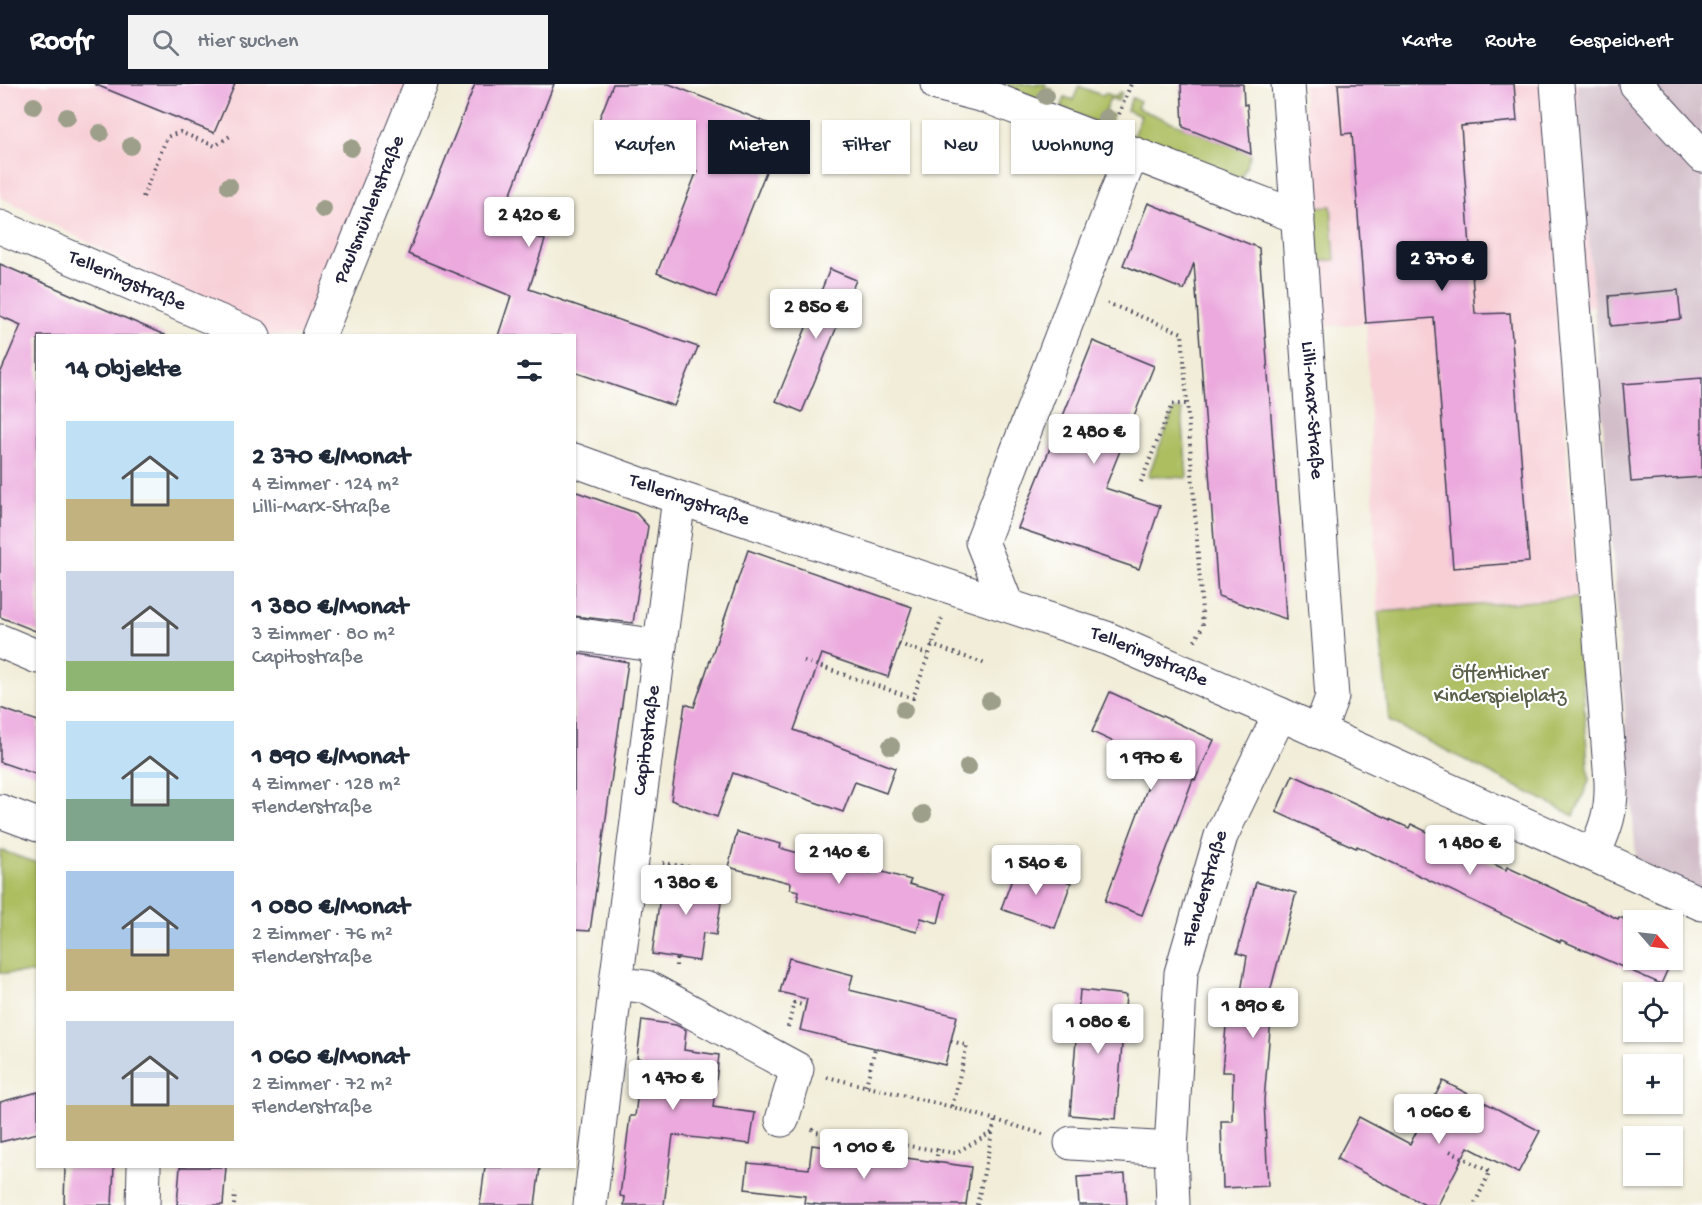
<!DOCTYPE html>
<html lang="de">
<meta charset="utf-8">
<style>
:root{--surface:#fff;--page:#f2f2f3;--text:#1f2937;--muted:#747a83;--accent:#111827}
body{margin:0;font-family:"Gochi Hand",sans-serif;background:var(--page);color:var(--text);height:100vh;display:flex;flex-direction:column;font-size:22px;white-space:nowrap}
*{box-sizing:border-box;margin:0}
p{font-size:20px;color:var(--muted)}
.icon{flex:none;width:33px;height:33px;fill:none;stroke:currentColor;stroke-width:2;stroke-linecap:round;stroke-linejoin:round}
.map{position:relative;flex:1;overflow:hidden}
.drawer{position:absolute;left:36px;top:250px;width:540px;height:834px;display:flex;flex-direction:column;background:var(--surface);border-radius:0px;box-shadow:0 2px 4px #0004}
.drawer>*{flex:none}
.guide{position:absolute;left:594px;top:36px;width:570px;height:54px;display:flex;gap:12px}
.needle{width:39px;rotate:118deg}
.tools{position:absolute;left:1623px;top:826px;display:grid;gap:12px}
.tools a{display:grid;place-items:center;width:60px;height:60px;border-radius:0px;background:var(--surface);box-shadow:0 2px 4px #0004;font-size:30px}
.price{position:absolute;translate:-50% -51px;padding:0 14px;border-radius:6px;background:#fff;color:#222;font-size:20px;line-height:39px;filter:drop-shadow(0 2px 3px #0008)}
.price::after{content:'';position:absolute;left:50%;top:36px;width:18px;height:14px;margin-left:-9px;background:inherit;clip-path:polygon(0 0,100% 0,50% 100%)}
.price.active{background:var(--accent);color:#fff}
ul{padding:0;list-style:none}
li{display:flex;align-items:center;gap:18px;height:150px;padding:0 30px}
li span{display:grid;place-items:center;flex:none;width:168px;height:120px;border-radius:0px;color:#555}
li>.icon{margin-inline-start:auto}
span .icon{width:72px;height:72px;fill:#fffc;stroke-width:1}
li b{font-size:26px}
h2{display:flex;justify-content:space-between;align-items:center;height:72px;padding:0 30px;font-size:26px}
.chip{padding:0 21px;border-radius:0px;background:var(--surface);box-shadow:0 2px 4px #0004;font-size:21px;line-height:54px}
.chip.active{background:var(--accent);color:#fff}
header{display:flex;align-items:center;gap:36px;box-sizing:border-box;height:84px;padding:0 30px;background:var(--accent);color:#fff}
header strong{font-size:28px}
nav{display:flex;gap:33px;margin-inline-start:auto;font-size:21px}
.search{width:420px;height:54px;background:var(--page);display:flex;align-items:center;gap:15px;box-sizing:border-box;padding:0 21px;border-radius:0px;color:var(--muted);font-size:22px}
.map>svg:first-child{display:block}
</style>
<header>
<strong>Roofr</strong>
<div class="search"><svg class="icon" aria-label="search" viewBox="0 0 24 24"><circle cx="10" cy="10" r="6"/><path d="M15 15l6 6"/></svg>Hier suchen</div>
<nav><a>Karte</a><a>Route</a><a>Gespeichert</a></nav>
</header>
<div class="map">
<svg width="1702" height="1121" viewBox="0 0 1702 1121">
<rect width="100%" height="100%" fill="#fff"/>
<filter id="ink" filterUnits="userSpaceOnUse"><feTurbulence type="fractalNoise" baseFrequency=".0167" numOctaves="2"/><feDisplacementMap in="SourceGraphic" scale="12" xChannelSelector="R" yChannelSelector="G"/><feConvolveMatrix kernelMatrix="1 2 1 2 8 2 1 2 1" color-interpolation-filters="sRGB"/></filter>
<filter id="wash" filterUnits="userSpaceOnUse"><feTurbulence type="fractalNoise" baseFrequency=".008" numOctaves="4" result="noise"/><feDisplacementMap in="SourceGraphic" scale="24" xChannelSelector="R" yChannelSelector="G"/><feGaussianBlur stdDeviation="1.35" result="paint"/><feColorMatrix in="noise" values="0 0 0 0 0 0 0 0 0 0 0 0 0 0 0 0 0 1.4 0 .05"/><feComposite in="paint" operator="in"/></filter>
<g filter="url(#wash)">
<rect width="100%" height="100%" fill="#f1edd8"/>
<g fill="#f7cfd5">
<polygon points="0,0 413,0 312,252 269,252 0,113"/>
<polygon points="1303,0 1577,0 1594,222 1556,226 1577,514 1378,528 1366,239 1318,243"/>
</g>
<polygon fill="#d2bdc8" points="1577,0 1702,0 1702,807 1636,775"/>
<g fill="#acbe61" stroke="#67704e" stroke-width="1.5">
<polygon points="999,0 1046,0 1045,3 1053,6 1048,20"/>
<polygon points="1079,2 1103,12 1105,9 1116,13 1119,8 1122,9 1118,17 1110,14 1105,28 1113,31 1108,43 1061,24 1065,13 1073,16"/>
<polygon points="1132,14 1140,17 1137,24 1251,70 1241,95 1133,52 1141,32 1127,26"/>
<polygon points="1331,122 1335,176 1314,178 1310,123"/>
<polygon points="1174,326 1182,326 1187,394 1148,392"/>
<polygon points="1577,514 1589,697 1574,732 1389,637 1378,528"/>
<polygon points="0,766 37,779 37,889 0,889"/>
</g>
<g id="blocks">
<g fill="#eba9dd">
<polygon points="94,0 235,0 214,49"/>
<polygon points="475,0 554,0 499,139 545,156 529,205 698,263 674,322 574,288 574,252 498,252 511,212 408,170"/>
<polygon points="613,0 669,0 783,45 716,213 657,189 697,87 595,46"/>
<polygon points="1181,0 1243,0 1244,21 1247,20 1251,70 1183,43"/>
<polygon points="1338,0 1514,0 1517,37 1461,42 1475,230 1510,229 1529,478 1453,484 1434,234 1366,239 1352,49 1342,50"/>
<polygon points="1148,119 1259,164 1277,416 1282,469 1286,535 1218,512 1194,179 1184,206 1123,181"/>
<polygon points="0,180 167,252 38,252 38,548 0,533 0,290 21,241 0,232"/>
<polygon points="830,185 856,196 802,328 776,317"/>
<polygon points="1678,206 1681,235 1611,242 1609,212"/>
<polygon points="1093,257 1154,282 1105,404 1160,422 1139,485 1018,444"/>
<polygon points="1702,294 1702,393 1631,398 1623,300"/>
<polygon points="574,407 636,429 648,442 633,539 574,532"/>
<polygon points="748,466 912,523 888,593 822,570 794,646 895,684 886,709 855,698 843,728 733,689 717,733 671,716 685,620 694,623"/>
<polygon points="574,569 628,578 590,847 574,846"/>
<polygon points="1110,608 1214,656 1195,696 1193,695 1142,831 1105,817 1157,678 1092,648"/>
<polygon points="0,624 38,637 38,691 0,678"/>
<polygon points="1293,691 1409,744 1411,740 1506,786 1507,783 1618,835 1619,833 1634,839 1634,876 1672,876 1661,900 1561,856 1560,858 1357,762 1356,764 1276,728"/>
<polygon points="737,748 781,760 780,764 871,789 872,785 911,796 909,800 945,810 938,839 921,834 917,848 797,817 799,807 790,805 791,799 728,783"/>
<polygon points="1018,779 1071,799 1055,844 1001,825"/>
<polygon points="663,791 724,800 716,851 703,849 699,877 652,870"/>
<polygon points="1256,798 1296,809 1266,923 1272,923 1264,1016 1268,1102 1223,1104 1221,1037 1232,1037 1233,988 1222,988 1228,920 1239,920 1247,872 1237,869"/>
<polygon points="789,874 853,891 849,906 957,932 945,981 800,946 807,915 780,908"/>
<polygon points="1080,906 1126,911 1116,1035 1070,1031"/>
<polygon points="642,936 676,941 686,946 684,966 719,971 713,1023 755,1029 750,1060 673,1051 664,1121 624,1121 625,1113 620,1112 630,1032 635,1032 642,975 637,974"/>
<polygon points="1443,997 1540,1047 1518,1089 1468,1063 1438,1121 1425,1121 1337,1075 1359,1033 1410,1060"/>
<polygon points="38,1008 38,1049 0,1058 0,1018"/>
<polygon points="812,1061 971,1083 966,1121 822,1121 804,1119 805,1112 745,1105 748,1079 809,1085"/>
<polygon points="65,1083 114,1083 112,1121 64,1121"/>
<polygon points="180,1083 226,1083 223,1121 177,1121"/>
<polygon points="485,1083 540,1083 535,1121 480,1121"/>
<polygon points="1125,1090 1127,1121 1079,1121 1077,1093"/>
</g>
</g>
</g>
<g filter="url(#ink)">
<use href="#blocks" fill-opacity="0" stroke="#414053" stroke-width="1.5"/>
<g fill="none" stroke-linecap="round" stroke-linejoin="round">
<g stroke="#414053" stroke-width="35">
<g id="minor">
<polyline points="937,0 988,13 1298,133"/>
<path id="s1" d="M1288,0L1332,613L1319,648"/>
<path d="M1557,0L1611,698C1612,727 1606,743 1594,770"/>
<polyline points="1636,0 1702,72"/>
<path id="s2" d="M0,143L254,252"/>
<path id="s3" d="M319,252L421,0"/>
<path id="s4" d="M574,376L679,414L1106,554L1280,630L1702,820"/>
<polyline points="1007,521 982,458 1132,69"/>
<polyline points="574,550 660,562"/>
<polyline points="0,557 38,573"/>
<polyline points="0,727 38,741"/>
<polyline points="616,899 646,903 797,985 782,1036"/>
<polyline points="1071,1059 1171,1065"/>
<polyline points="143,1121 144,1083"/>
<path id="s5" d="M590,1121L616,899L679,414"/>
<path id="s6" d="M1173,1121L1171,1065L1181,889L1221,752L1280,630"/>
</g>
</g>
<g stroke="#414053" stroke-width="4" stroke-dasharray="1.5 4.5" stroke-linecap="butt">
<polyline points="1119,30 1131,0"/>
<polyline points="143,113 167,53 180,48 215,62 230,52"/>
<polyline points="1107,219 1182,249 1203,541 1195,557"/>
<polyline points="1141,398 1172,320 1187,320"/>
<polyline points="899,560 928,570"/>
<polyline points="931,561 986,580"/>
<polyline points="804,577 913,614 942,534"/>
<polyline points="663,779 688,783 686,795"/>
<polyline points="676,882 676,873"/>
<polyline points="788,943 794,919 806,922"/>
<polyline points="951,957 967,961 952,1023"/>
<polyline points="827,993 952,1023 1043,1050"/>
<polyline points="866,1002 875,964"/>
<polyline points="812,1045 816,1048 955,1069 993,1048"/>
<polyline points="853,1067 856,1054"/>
<polyline points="1450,1067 1490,1088 1474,1121"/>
<polyline points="936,1078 938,1065"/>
<polyline points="234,1121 235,1109"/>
<polyline points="977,1121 995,1036"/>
</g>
<use href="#minor" stroke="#fff" stroke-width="33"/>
</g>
<g fill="#9d9f8a">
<circle cx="1046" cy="12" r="9"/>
<circle cx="34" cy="22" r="9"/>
<circle cx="67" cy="33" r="9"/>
<circle cx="1106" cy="34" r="9"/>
<circle cx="100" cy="49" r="9"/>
<circle cx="131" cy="62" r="9"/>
<circle cx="351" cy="64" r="9"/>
<circle cx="229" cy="102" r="9"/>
<circle cx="323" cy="125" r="9"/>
<circle cx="990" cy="617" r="9"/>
<circle cx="904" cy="626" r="9"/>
<circle cx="891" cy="662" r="9"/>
<circle cx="968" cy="683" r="9"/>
<circle cx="923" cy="730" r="9"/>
</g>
</g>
<g text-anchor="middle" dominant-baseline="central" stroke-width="4.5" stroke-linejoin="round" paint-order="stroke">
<g font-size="20" fill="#22223b" stroke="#fff">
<text stroke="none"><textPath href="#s3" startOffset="136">Paulsmühlenstraße</textPath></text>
<text stroke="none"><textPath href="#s2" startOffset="138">Telleringstraße</textPath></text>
<text stroke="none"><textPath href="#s1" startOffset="327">Lilli-Marx-Straße</textPath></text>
<text stroke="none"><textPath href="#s4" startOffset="122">Telleringstraße</textPath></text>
<text stroke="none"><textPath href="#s4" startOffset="608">Telleringstraße</textPath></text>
<text stroke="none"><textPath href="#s5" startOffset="468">Capitostraße</textPath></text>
<text stroke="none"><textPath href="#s6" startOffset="320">Flenderstraße</textPath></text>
</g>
<g font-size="20" fill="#59604a" stroke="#fff">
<text x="1500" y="590">Öffentlicher<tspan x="1500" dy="23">Kinderspielplatz</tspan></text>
</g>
</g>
</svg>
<div class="tools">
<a><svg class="needle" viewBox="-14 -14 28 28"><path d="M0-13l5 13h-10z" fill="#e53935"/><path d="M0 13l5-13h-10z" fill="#747a83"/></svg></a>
<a><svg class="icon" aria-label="locate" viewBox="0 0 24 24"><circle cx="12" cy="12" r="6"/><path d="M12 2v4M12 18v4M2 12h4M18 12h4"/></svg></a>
<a>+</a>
<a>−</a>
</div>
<b class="price" style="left:529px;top:164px">2 420 €</b>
<b class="price active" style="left:1442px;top:208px">2 370 €</b>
<b class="price" style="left:816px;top:256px">2 850 €</b>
<b class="price" style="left:1094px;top:381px">2 480 €</b>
<b class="price" style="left:1151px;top:707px">1 970 €</b>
<b class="price" style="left:1470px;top:792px">1 480 €</b>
<b class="price" style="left:839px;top:801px">2 140 €</b>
<b class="price" style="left:1036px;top:812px">1 540 €</b>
<b class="price" style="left:686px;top:832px">1 380 €</b>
<b class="price" style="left:1253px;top:955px">1 890 €</b>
<b class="price" style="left:1098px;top:971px">1 080 €</b>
<b class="price" style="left:673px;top:1027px">1 470 €</b>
<b class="price" style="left:1439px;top:1061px">1 060 €</b>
<b class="price" style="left:864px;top:1096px">1 010 €</b>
<div class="guide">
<a class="chip">Kaufen</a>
<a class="chip active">Mieten</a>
<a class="chip">Filter</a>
<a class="chip">Neu</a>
<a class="chip">Wohnung</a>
</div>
<section class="drawer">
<h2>14 Objekte<svg class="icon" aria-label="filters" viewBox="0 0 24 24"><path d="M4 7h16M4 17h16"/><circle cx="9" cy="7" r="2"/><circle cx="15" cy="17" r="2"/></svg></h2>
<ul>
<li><span style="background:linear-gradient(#bfe0f5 65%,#c2b280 0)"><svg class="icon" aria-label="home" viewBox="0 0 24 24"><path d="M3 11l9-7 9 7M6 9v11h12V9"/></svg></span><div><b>2 370 €/Monat</b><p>4 Zimmer · 124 m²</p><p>Lilli-Marx-Straße</p></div></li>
<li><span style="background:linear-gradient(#c9d6e8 75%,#8fb573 0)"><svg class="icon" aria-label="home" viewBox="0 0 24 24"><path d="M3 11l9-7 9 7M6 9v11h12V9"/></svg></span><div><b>1 380 €/Monat</b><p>3 Zimmer · 80 m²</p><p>Capitostraße</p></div></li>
<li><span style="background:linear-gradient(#bfe0f5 65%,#7fa58c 0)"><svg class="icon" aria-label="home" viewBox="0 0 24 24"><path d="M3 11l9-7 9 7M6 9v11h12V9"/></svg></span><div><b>1 890 €/Monat</b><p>4 Zimmer · 128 m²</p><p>Flenderstraße</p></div></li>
<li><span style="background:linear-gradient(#a9c7e8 65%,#c2b280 0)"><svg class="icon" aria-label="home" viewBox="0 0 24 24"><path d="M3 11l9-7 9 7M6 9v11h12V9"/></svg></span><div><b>1 080 €/Monat</b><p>2 Zimmer · 76 m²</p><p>Flenderstraße</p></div></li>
<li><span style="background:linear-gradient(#c9d6e8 70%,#c2b280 0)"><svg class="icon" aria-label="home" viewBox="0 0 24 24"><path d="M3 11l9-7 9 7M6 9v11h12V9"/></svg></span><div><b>1 060 €/Monat</b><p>2 Zimmer · 72 m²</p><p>Flenderstraße</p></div></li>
</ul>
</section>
</div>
